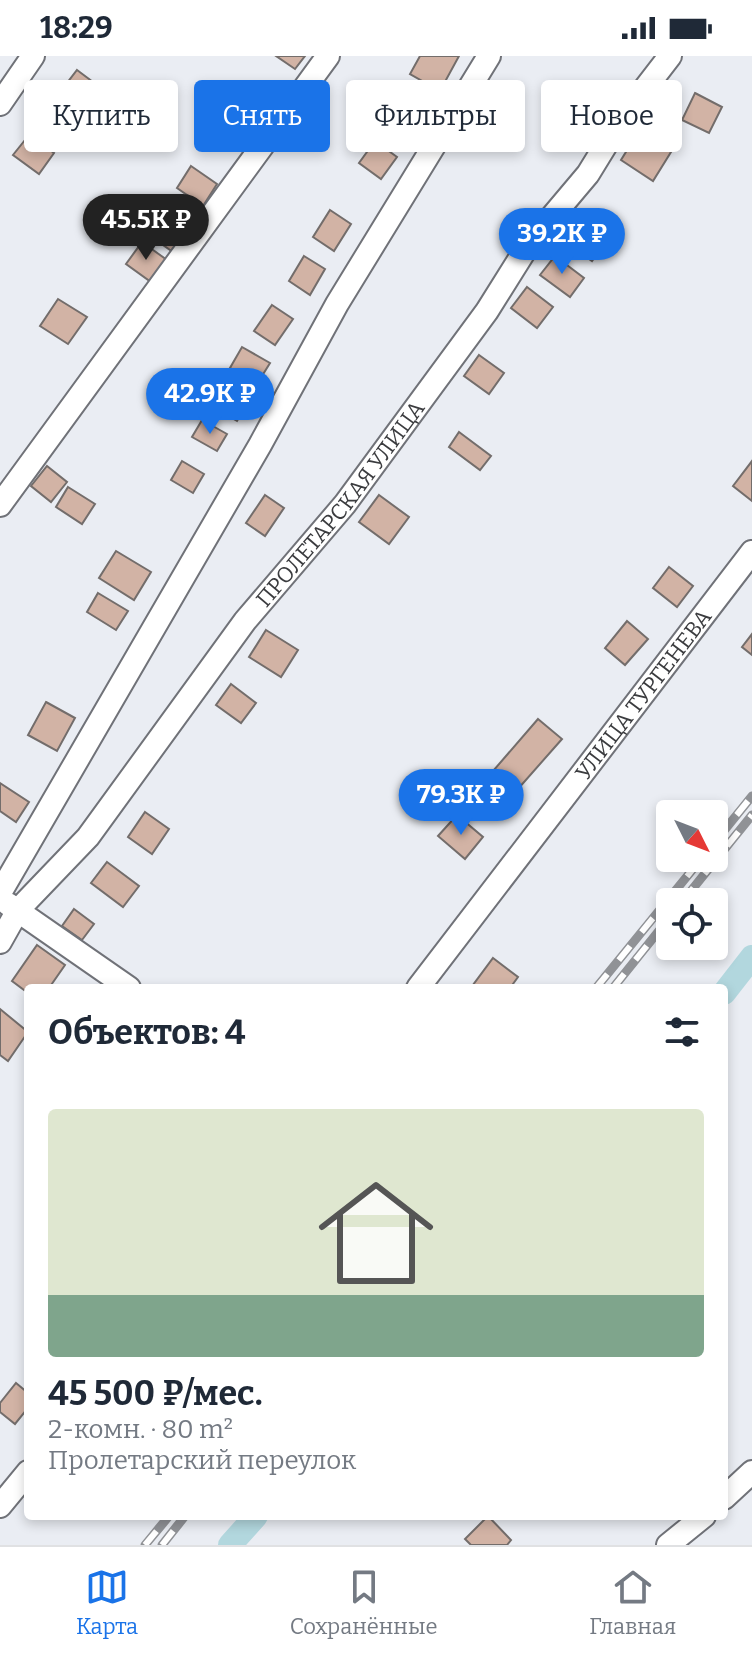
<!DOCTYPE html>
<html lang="ru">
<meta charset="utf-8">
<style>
:root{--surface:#fff;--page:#f2f2f3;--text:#1f2937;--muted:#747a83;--line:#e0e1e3;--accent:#1a73e8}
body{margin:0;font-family:Bitter,serif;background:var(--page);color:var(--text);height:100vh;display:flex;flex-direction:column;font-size:30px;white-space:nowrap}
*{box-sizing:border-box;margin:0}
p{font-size:26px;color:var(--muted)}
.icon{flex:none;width:44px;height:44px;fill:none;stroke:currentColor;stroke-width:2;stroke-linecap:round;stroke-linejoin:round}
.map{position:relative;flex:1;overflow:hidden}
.details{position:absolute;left:24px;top:928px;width:704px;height:536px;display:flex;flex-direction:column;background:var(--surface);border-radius:8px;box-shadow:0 4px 12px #0003}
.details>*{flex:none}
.hud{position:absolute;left:24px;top:24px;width:704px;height:72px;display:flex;gap:16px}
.needle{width:52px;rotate:132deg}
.fabs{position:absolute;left:656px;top:744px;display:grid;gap:16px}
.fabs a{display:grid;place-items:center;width:72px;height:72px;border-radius:8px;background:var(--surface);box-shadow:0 4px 12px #0003;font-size:40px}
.price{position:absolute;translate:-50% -68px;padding:0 18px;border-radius:28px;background:var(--accent);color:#fff;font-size:26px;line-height:52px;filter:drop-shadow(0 2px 4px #0008)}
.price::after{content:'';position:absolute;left:50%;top:48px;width:24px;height:18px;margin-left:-12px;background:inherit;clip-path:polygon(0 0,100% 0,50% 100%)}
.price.on{background:#222;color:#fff}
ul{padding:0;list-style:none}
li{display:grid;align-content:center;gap:16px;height:424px;padding:0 24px}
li+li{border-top:2px solid var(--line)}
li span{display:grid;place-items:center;height:248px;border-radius:8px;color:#555}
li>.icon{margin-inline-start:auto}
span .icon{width:144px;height:144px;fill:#fffc;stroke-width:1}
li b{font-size:34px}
h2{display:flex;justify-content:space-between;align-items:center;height:96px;padding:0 24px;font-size:34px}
.chip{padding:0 28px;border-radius:8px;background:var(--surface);box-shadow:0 4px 12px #0003;font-size:28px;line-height:72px}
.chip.on{background:var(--accent);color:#fff}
.status{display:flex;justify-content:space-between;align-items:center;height:56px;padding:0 40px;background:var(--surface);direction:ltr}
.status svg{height:22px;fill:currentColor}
.dock{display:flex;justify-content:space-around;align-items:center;height:112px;border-top:2px solid var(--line);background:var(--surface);font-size:22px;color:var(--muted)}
.dock a{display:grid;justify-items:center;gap:4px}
.dock .on{color:var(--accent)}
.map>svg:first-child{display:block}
</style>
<div class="status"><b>18:29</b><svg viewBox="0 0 49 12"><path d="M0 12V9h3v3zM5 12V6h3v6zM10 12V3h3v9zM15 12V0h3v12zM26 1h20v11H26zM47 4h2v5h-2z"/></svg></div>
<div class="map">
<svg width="752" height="1489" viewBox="0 0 752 1489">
<rect width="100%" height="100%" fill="#eaedf3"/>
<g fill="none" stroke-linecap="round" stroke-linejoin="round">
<g stroke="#b2d7de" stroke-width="24">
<polyline points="724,937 752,901"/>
<polyline points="230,1489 256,1460"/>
</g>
</g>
<g fill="#d2b3a5" stroke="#736d6b" stroke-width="2">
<polygon points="276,0 305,0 295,13"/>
<polygon points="420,0 459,0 440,35 410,18"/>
<polygon points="77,14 125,50 106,77 57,40"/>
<polygon points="410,35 429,47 414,72 394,59"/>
<polygon points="695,37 722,51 709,77 682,64"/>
<polygon points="235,42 266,63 247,90 216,69"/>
<polygon points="639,75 671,96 653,125 621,104"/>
<polygon points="29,79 54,97 39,118 13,99"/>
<polygon points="375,85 397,101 381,123 359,107"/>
<polygon points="191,110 217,128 203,150 177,132"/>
<polygon points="163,151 191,170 173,196 146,177"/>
<polygon points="330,154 351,168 334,195 313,181"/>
<polygon points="579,164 607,184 592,205 564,185"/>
<polygon points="142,186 167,204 151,226 126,208"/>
<polygon points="304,200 325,213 310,239 289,225"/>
<polygon points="555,200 584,222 570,241 540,219"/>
<polygon points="527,231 553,251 537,272 511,252"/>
<polygon points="58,243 87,261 68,288 40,270"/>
<polygon points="272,249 293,263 275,289 254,275"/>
<polygon points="242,291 270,307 257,328 230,312"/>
<polygon points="479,299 504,317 489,338 464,320"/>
<polygon points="227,333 249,345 237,365 215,352"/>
<polygon points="202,364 227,378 217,395 192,381"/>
<polygon points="459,376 491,400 480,414 449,391"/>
<polygon points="182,405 204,418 193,437 171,424"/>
<polygon points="752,405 752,445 733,430"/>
<polygon points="47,410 67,426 51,446 31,430"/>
<polygon points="68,431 95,448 82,468 56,451"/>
<polygon points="265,439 284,452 265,480 246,467"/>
<polygon points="379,439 409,461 389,488 359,466"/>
<polygon points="116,495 151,516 134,544 99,522"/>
<polygon points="669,511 693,530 677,551 653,532"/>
<polygon points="98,537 128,555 116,574 87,556"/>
<polygon points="627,565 648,583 625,609 605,592"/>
<polygon points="266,574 298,594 281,621 249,601"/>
<polygon points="752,578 752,599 742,591"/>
<polygon points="231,628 256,647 241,667 216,649"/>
<polygon points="46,646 75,662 57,695 28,679"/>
<polygon points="538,663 562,683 510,742 487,722"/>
<polygon points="0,727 29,746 16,766 0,755"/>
<polygon points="145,756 169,773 152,798 128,781"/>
<polygon points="457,759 483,781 465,803 438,780"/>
<polygon points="107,806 139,830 123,851 91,827"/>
<polygon points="74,853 94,868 82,884 62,870"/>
<polygon points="37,889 65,909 49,932 28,932 28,937 12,925"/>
<polygon points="493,902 518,921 510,932 473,929"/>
<polygon points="0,953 28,976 8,1005 0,999"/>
<polygon points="16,1327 28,1337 28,1352 15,1368 0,1356 0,1347"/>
<polygon points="488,1460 511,1484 507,1489 471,1489 465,1483"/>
</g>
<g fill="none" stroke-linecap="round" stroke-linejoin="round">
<g stroke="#707278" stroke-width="26">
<g id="street">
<polyline points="0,48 33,0"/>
<polyline points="0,449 328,0"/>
<polyline points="0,837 260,389 337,248 489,0"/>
<polyline points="8,848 129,932"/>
<path id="s1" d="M0,886L18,854L88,781L245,565L345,448L487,255L529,188L588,118L623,61L670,0"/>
<path id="s2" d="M418,932L752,496"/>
<polyline points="724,1442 752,1416"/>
<polyline points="0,1450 28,1416"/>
<polyline points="668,1489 704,1460"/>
</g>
</g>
<use href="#street" stroke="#fff" stroke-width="22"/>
<g stroke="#909296" stroke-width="9">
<g id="rail">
<polyline points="714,787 752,740"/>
<polyline points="682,846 752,759"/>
<polyline points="596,932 702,802"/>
<polyline points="613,932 670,861"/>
<polyline points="145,1489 169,1460"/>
<polyline points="162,1489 185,1460"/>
</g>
</g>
<use href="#rail" stroke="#fff" stroke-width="6" stroke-dasharray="18" stroke-linecap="butt"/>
</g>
<g text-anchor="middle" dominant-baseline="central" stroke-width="8" stroke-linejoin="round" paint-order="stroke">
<g font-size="22" fill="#3b3c3f" stroke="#fff">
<text stroke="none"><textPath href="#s1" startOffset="556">ПРОЛЕТАРСКАЯ УЛИЦА</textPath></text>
<text stroke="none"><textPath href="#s2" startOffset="370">УЛИЦА ТУРГЕНЕВА</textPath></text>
</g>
</g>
</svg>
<div class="fabs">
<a><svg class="needle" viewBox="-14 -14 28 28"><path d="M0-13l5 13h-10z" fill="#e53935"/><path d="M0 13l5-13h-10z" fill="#747a83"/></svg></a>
<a><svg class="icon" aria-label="locate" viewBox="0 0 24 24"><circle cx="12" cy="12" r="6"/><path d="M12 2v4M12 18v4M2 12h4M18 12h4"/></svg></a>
</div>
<b class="price on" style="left:146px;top:206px">45.5K ₽</b>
<b class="price" style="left:562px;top:220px">39.2K ₽</b>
<b class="price" style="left:210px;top:380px">42.9K ₽</b>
<b class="price" style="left:461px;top:781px">79.3K ₽</b>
<div class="hud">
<a class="chip">Купить</a>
<a class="chip on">Снять</a>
<a class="chip">Фильтры</a>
<a class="chip">Новое</a>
</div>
<section class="details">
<h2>Объектов: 4<svg class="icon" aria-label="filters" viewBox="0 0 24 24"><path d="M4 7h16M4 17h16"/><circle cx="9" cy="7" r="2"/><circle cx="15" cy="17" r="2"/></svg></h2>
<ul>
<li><span style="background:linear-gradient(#dfe7d0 75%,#7fa58c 0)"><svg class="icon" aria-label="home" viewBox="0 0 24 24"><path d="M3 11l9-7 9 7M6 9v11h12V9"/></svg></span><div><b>45 500 ₽/мес.</b><p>2-комн. · 80 m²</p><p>Пролетарский переулок</p></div></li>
</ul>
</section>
</div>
<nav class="dock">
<a class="on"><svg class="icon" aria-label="map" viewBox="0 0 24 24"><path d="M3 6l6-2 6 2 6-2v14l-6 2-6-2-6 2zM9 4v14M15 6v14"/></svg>Карта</a>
<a><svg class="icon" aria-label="saved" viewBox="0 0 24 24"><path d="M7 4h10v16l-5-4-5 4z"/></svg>Сохранённые</a>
<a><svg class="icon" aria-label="home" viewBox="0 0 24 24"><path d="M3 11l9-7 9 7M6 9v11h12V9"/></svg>Главная</a>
</nav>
